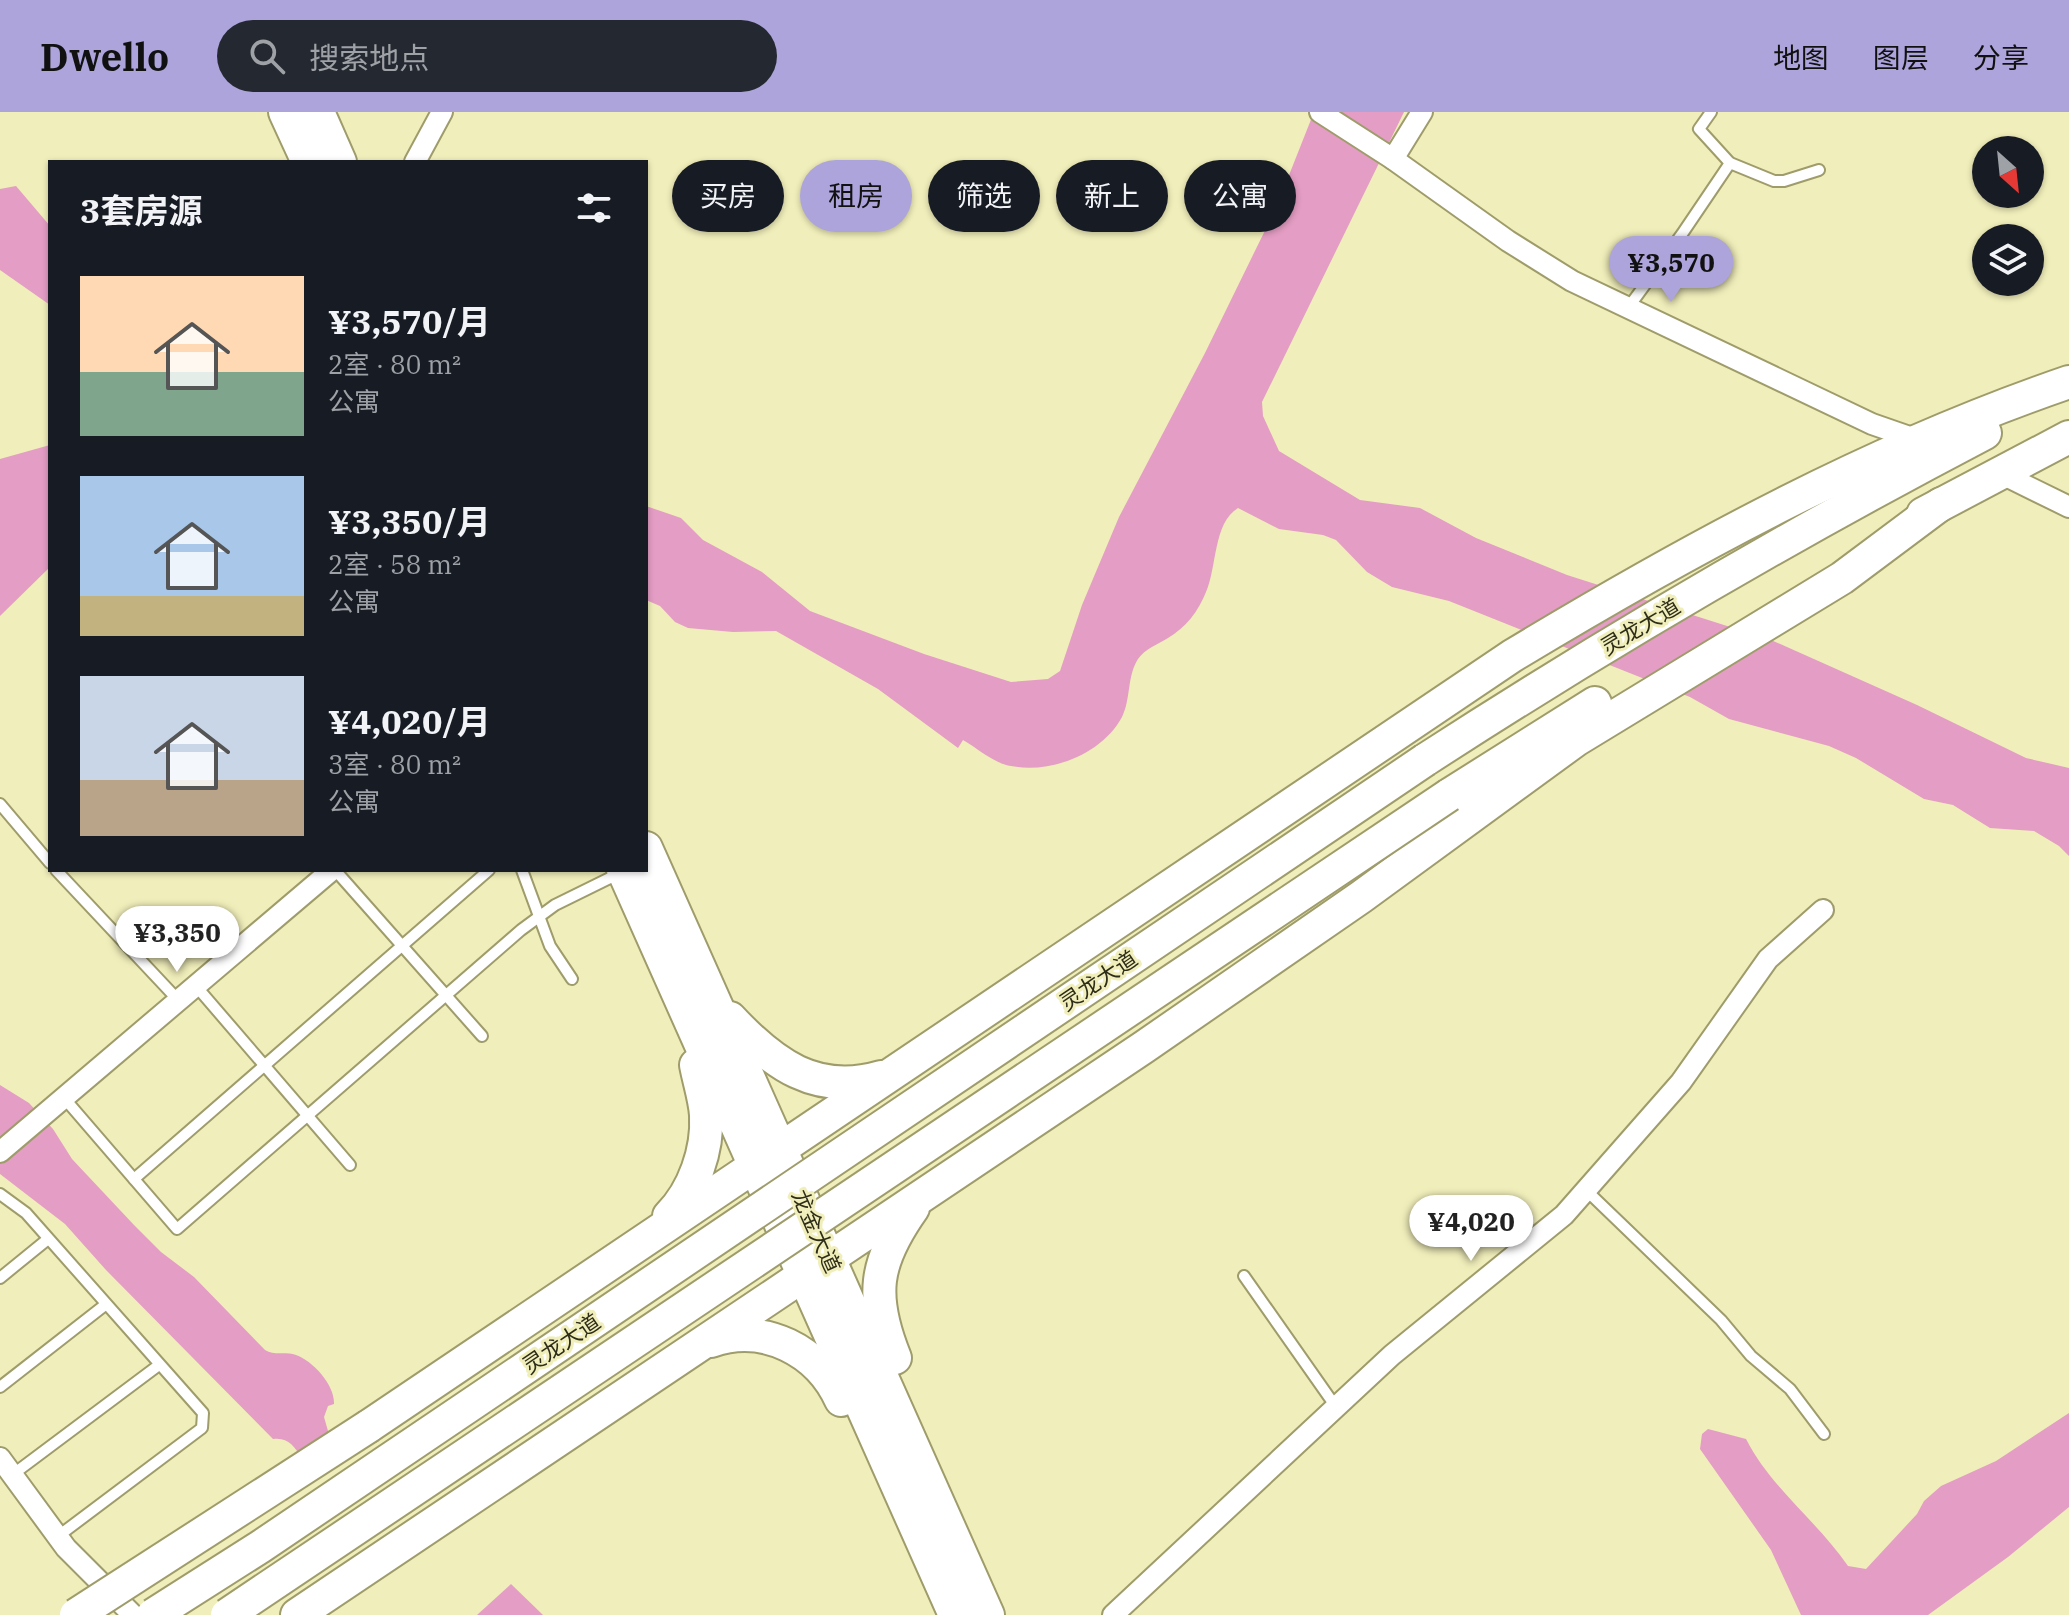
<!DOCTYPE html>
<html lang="zh">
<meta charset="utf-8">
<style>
:root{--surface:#171b24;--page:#242831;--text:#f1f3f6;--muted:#9ea1a6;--accent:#aca4db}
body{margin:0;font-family:"IBM Plex Serif","Noto Sans SC",serif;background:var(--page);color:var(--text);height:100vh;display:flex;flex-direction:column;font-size:30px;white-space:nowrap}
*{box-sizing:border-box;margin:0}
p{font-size:26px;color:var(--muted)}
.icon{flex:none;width:44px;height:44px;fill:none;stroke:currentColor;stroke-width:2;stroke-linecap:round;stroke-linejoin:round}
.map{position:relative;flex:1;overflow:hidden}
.panel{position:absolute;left:48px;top:48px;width:600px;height:712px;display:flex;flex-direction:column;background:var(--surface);border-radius:0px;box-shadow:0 2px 6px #0004}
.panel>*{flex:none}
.banner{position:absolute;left:672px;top:48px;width:760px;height:72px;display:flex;gap:16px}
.needle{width:52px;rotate:153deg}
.buttons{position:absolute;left:1972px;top:24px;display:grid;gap:16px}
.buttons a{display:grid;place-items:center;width:72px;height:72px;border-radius:50%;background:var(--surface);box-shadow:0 2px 6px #0004;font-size:40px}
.price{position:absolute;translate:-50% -68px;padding:0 18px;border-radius:28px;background:#fff;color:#222;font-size:26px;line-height:52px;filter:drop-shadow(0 2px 4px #0008)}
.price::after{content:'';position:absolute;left:50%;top:48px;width:24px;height:18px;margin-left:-12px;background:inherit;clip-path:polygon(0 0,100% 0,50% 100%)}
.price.selected{background:var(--accent);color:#111}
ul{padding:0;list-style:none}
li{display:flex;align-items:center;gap:24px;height:200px;padding:0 32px}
li span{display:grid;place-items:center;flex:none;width:224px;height:160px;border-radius:0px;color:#555}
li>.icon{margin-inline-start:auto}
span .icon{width:96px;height:96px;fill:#fffc;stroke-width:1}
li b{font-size:34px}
h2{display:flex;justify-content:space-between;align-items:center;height:96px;padding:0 32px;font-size:34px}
.pill{padding:0 28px;border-radius:36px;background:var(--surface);box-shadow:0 2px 6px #0004;font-size:28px;line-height:72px}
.pill.selected{background:var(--accent);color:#111}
header{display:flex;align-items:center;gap:48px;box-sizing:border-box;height:112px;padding:0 40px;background:var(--accent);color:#111}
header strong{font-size:38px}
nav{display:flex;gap:44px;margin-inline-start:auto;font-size:28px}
.search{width:560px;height:72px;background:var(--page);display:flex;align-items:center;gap:20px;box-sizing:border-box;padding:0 28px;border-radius:44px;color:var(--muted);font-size:30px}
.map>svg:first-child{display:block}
</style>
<header>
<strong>Dwello</strong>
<div class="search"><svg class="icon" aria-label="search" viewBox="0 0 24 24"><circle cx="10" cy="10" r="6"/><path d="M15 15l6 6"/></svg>搜索地点</div>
<nav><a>地图</a><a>图层</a><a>分享</a></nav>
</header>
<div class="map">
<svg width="2069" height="1503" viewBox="0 0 2069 1503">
<rect width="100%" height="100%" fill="#f0eeba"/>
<g fill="#e49dc4">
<path d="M1314,0H1404L1262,290L1263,304L1279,339L1360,388L1420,396L1476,426L1567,463L1771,528L1917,593L2026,646L2069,656V744L2059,734L2034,719L1990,716L1953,693L1924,687L1856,646L1829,634L1729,607L1690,585L1449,489L1392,475L1367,460L1336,428L1323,423L1279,417L1238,396C1213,411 1217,456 1206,480C1198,500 1186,515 1168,526C1158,532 1145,537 1138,547C1127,564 1131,587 1122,605C1102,642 1051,662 1011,654C995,652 977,636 963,628L958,636L878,577L776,519L733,520L688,516L675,510L660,494L646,488V394L681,406L703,428L762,460L810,499L924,542L1011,570L1048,567L1060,559L1082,493L1119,405L1205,241L1276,96Z"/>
<polygon points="16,74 50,114 50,193 0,158 0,77"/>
<polygon points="50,333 50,455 0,504 0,347"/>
<path d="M0,973L29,991L53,1017L72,1047L134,1113L161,1140L194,1165L265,1238C274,1244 285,1239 296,1243C313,1249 335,1273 334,1292L328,1294L324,1305L330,1326L302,1346C294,1334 288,1325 273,1327L106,1158L65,1112L0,1062Z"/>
<path d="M2069,1301V1395L2008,1445L1928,1503H1801L1771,1438L1700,1337L1702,1322L1708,1317L1746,1327C1771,1376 1817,1409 1848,1454L1866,1457L1917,1402L1924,1389L1941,1374L1996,1349Z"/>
<polygon points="511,1472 543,1503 477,1503"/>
</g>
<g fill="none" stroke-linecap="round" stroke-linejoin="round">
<g stroke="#9f9c6b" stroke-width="14">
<g id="lane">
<polyline points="1711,0 1699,17 1730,51 1774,69 1784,69 1819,58"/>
<polyline points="1628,196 1682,122 1730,51"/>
<polyline points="0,692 50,751"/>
<polyline points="56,758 179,889"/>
<polyline points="335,758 482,924"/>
<polyline points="522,758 550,834 572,867"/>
<polyline points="196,874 350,1053"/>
<polyline points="65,987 177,1117 521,818 555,793 620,761"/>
<polyline points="134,1067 489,758"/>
<polyline points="1586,1078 1721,1208 1751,1244 1790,1277 1824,1322"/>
<polyline points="0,1082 26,1101 203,1301 202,1316 57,1425"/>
<polyline points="1244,1164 1336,1295"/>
<polyline points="0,1166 48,1127"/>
<polyline points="0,1275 105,1193"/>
<polyline points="12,1363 159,1253"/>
</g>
</g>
<g stroke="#9f9c6b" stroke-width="24">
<g id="street">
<polyline points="1320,0 1393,47 1508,129 1572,169 1872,312 1921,329"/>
<polyline points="1393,47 1422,0"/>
<polyline points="415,50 442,0"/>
<polyline points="2000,361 2069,395"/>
<polyline points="0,1040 332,758"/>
<polyline points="0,1346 66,1436 133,1503"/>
<polyline points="1113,1503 1392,1243 1564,1103 1681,970 1768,847 1823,798"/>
</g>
</g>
<g stroke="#9f9c6b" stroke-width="36">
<g id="primary">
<polyline points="285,0 308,50"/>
<polyline points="318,0 340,50"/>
<polyline points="1923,402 2069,325"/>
<path d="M1425,648C1607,530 1794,421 1985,321"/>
<polyline points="1449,683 1595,591"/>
<polyline points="646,736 988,1503"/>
<polyline points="623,758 955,1503"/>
<path d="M730,906C773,952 816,984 881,965"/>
<path d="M669,1104C694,1079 708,1038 706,1003C705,987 699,969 696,953"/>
<path d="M711,1229C764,1210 819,1239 841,1288"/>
<path d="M895,1246C870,1184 874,1151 913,1096"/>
<path d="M369,1314L1512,544C1689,437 1873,337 2069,270"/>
<polyline points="297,1503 1144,935 1361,785 1576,628 1842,466 1941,392"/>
</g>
</g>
<use href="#lane" stroke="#fff" stroke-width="10"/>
<use href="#street" stroke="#fff" stroke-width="20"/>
<use href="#primary" stroke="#fff" stroke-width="32"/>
<g stroke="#9f9c6b" stroke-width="36" stroke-linecap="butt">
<g id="primary-bridge">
<polyline points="76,1503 369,1314"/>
<polyline points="153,1503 260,1435 1425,648"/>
<polyline points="227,1503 1449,683"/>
</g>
</g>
<use href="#primary-bridge" stroke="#fff" stroke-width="32"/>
</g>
<g text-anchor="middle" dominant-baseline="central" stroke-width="6" stroke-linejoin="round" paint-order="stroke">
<g font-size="22" fill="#2e2d19" stroke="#f0eeba">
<text transform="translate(1640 514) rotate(-31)">灵龙大道</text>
<text transform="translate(1098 868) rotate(-34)">灵龙大道</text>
<text transform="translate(817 1119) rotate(66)">龙金大道</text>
<text transform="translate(561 1231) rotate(-34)">灵龙大道</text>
</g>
</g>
</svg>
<div class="buttons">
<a><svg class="needle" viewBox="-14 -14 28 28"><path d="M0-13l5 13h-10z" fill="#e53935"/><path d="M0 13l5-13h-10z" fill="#9ea1a6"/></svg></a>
<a><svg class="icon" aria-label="layers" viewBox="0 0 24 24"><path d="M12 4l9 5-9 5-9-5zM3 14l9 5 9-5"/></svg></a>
</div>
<b class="price selected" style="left:1671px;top:192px">¥3,570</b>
<b class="price" style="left:177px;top:862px">¥3,350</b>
<b class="price" style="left:1471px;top:1151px">¥4,020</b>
<div class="banner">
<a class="pill">买房</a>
<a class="pill selected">租房</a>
<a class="pill">筛选</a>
<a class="pill">新上</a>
<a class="pill">公寓</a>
</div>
<section class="panel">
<h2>3套房源<svg class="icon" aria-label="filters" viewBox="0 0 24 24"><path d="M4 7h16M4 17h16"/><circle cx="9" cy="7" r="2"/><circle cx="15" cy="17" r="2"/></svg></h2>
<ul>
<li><span style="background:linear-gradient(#ffd9b3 60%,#7fa58c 0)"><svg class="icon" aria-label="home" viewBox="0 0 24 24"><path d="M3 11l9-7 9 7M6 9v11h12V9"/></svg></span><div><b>¥3,570/月</b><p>2室 · 80 m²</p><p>公寓</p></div></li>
<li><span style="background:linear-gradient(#a9c7e8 75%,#c2b280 0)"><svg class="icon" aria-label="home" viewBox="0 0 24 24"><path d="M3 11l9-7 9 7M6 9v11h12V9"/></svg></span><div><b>¥3,350/月</b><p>2室 · 58 m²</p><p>公寓</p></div></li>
<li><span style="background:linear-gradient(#c9d6e8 65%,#b9a48a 0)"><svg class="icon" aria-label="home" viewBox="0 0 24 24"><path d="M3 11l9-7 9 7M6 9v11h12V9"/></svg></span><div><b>¥4,020/月</b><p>3室 · 80 m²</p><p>公寓</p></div></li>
</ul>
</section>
</div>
